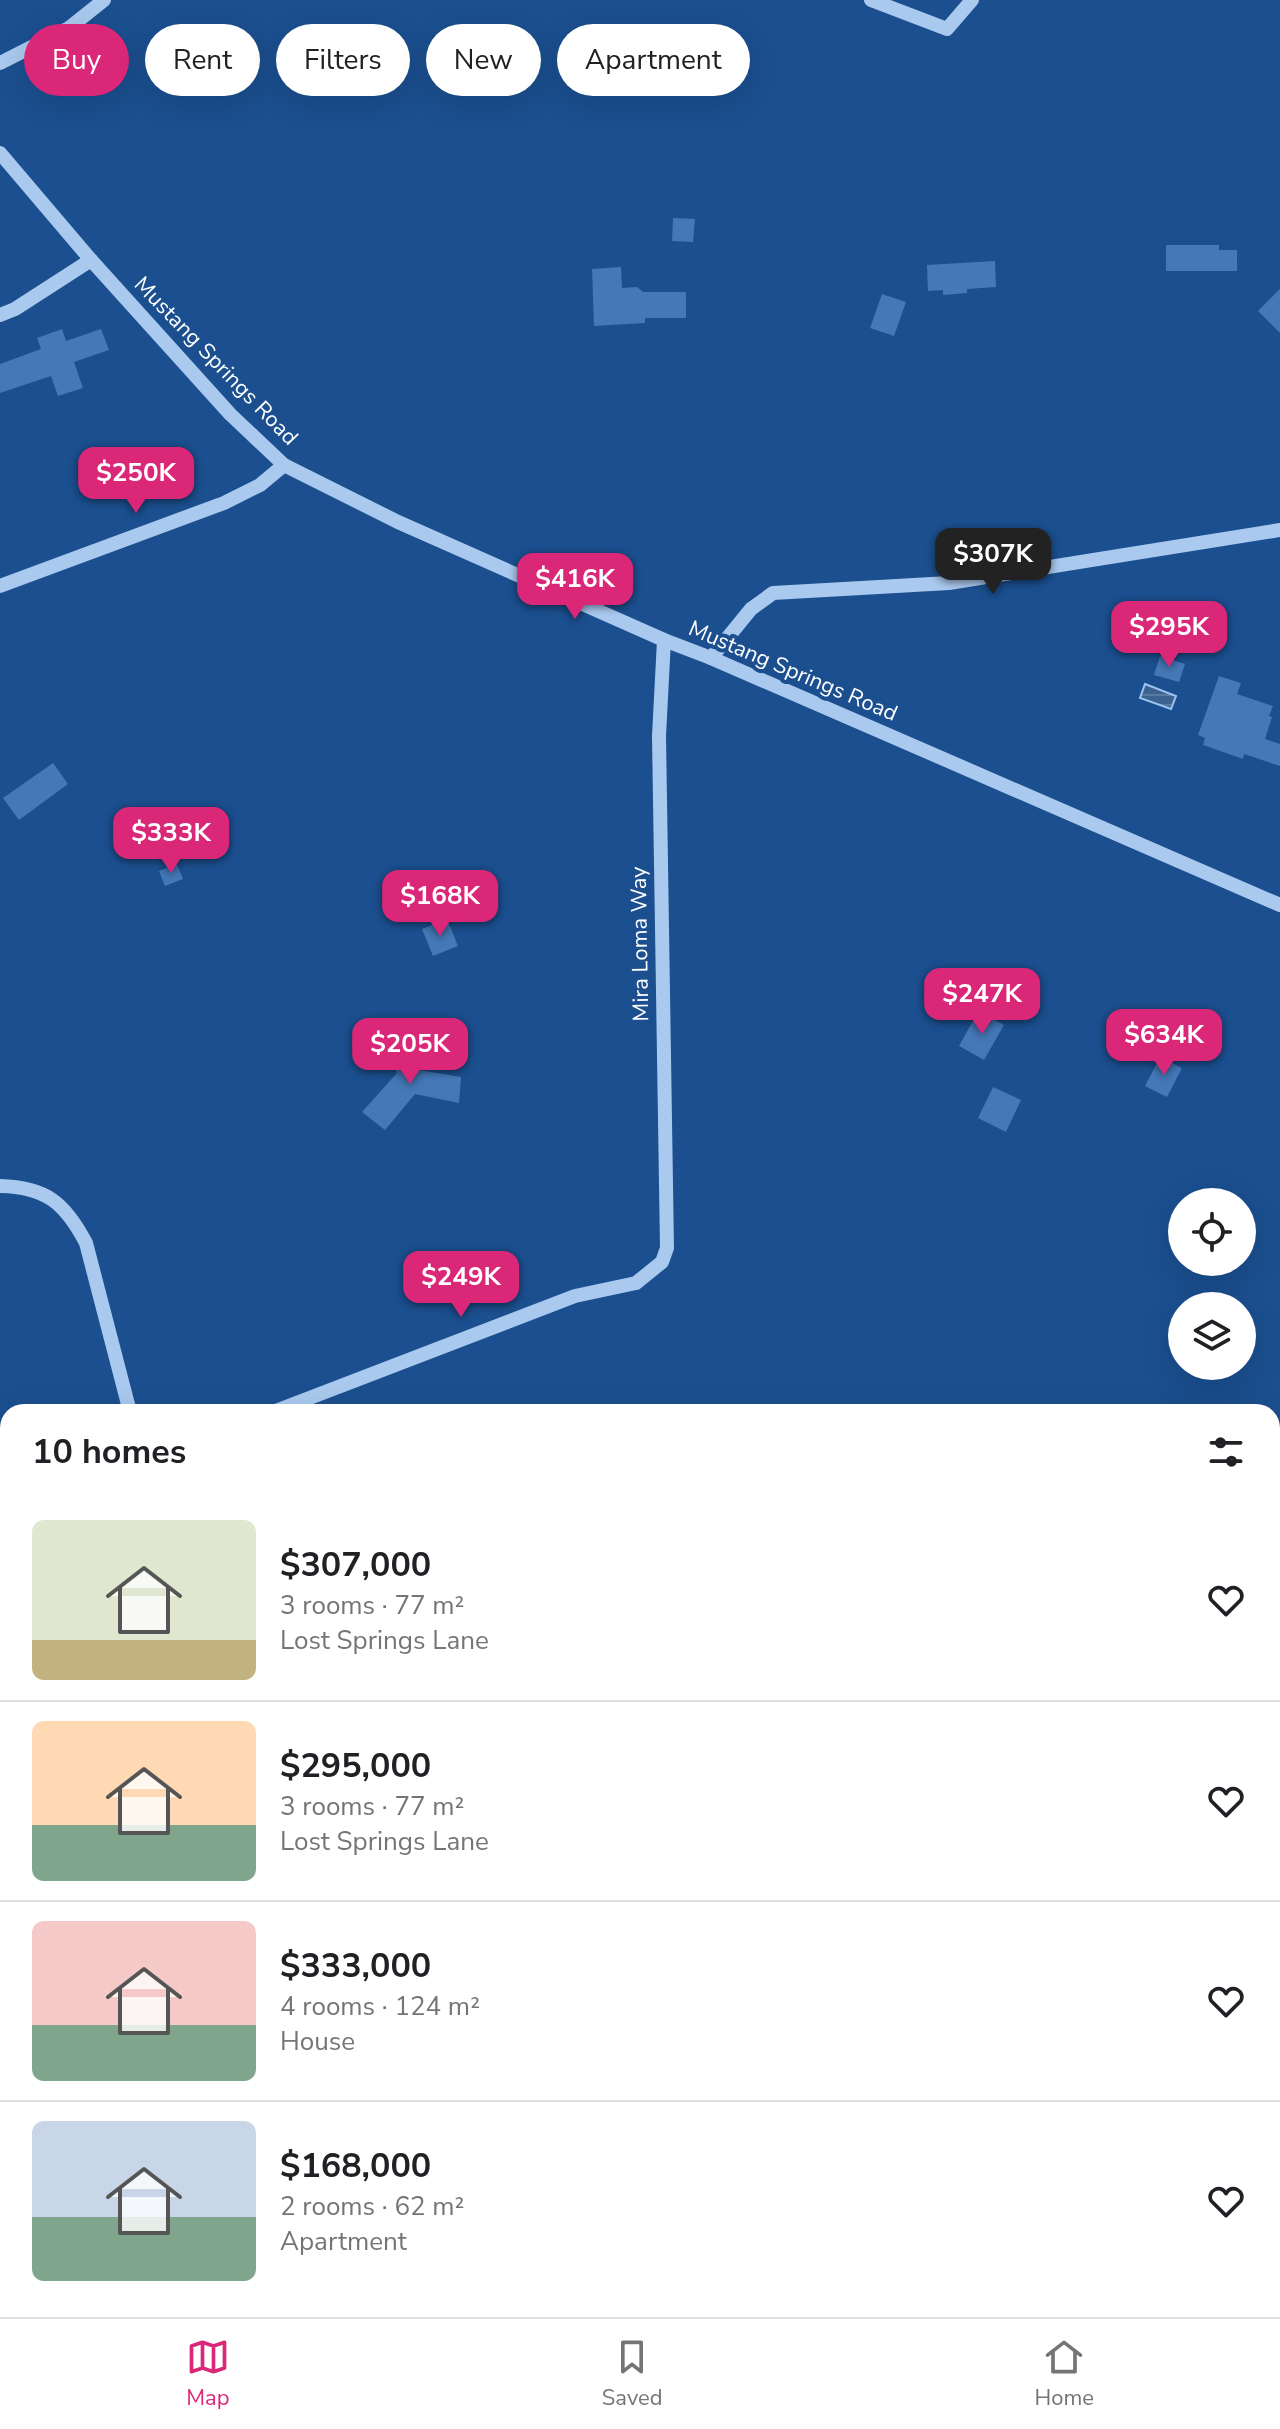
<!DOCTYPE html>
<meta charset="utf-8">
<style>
:root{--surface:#fff;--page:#f6f6f6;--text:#202124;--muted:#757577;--line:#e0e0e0;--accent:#db2777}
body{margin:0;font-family:"Nunito Sans",sans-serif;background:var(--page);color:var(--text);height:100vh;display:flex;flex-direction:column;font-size:30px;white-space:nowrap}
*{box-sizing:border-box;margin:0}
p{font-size:26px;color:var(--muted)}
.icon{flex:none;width:44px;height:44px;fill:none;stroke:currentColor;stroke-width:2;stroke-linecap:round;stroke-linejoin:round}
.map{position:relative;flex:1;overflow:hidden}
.drawer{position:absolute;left:0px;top:1404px;width:1280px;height:914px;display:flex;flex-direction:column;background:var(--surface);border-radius:24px 24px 0 0;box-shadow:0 8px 32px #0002}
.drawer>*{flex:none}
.guide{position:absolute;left:24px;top:24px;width:800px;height:72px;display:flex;gap:16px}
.fabs{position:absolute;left:1168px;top:1188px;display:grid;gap:16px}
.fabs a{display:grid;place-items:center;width:88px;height:88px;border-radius:50%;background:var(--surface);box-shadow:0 8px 32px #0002;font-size:40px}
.price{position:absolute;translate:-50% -68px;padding:0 18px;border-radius:16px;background:var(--accent);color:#fff;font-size:26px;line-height:52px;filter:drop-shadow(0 2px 4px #0008)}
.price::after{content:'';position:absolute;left:50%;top:48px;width:24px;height:18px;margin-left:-12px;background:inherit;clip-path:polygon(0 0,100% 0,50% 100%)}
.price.selected{background:#222;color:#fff}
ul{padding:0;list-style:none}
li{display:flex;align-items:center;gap:24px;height:200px;padding:0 32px}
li+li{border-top:2px solid var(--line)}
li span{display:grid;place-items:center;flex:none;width:224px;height:160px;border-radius:12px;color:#555}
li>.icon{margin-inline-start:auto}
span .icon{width:96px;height:96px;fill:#fffc;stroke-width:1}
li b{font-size:34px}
h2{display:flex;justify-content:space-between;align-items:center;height:96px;padding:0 32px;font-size:34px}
.tag{padding:0 28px;border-radius:36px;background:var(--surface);box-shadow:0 8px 32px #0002;font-size:28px;line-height:72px}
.tag.selected{background:var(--accent);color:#fff}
.menu{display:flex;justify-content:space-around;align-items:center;height:112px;border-top:2px solid var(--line);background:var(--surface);font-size:22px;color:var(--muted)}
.menu a{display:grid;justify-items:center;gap:4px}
.menu .selected{color:var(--accent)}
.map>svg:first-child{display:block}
</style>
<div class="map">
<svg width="1280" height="2317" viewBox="0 0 1280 2317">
<defs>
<pattern id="water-rules" width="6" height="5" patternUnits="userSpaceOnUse" patternTransform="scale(2)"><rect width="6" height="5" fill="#3c6290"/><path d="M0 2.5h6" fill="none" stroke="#597aa1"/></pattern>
</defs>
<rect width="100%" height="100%" fill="#1b4f8f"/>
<polygon fill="url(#water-rules)" stroke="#9cc4f0" stroke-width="2" points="1145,684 1176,696 1171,709 1140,698"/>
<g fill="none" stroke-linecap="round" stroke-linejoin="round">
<g stroke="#9cc4f0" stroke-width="5">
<polyline points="1272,1863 1280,1859"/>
<polyline points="929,2317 932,2310"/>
</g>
</g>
<g fill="#4478b7">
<polygon points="673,218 695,219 693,242 672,241"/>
<polygon points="1166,245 1219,245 1219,250 1237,250 1237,271 1166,271"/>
<polygon points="995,261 996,287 967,289 967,293 943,295 943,290 928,291 927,265"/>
<polygon points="621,267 622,288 637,287 643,292 686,292 686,318 645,318 645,323 594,326 592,269"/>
<polygon points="1280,289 1280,333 1258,311"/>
<polygon points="882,294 906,302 894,336 870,328"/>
<polygon points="62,329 66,341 101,329 109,350 74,362 83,388 58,396 51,376 0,393 0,364 41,349 37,338"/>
<polygon points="1160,656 1185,664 1179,682 1154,675"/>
<polygon points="1219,676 1241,683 1237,694 1273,706 1269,716 1272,717 1265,739 1280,744 1280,766 1244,754 1243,759 1203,745 1205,738 1198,735"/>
<polygon points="53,763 68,784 19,820 3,798"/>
<polygon points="177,864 183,879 165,886 159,871"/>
<polygon points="447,919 458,946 433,956 422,929"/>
<polygon points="984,1014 1004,1025 984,1060 959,1046 974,1019 979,1022"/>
<polygon points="413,1038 419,1070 461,1077 459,1103 415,1094 385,1130 362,1112 397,1073 388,1047"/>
<polygon points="1160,1057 1182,1068 1167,1097 1145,1086"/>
<polygon points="993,1087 1021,1100 1006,1132 978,1118"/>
</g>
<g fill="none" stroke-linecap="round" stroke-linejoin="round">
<g stroke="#a9c9ee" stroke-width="3" stroke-dasharray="4 6" stroke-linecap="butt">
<polyline points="0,1906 8,1895"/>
<polyline points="0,2017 8,2022"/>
<polyline points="1272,2074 1280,2067"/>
<polyline points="1117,2317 1121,2310"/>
</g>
<g stroke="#a9c9ee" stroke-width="14">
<polyline points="871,0 947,29 972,0"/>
<polyline points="0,63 69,28 104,0"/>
<polyline points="0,153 91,260 230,414 284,465 398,522 664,640 711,658 1280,905"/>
<polyline points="0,315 15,309 91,260"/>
<polyline points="0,586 224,503 260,485 284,465"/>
<polyline points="711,658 751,609 773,593 949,583 1280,530"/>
<path d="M0,1186C46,1187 65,1203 86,1243L130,1412"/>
<polyline points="273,1412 575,1296 636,1283 662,1262 667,1248 659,736 664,640"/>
<polyline points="0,1517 8,1514"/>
</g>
</g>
<g text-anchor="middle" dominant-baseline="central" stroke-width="8" stroke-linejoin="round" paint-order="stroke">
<g font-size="22" fill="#fff" stroke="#1b4f8f">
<text transform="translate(216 361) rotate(46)">Mustang Springs Road</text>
<text transform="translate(793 671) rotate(23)">Mustang Springs Road</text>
<text transform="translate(640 944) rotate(-91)">Mira Loma Way</text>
</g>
</g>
</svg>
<div class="fabs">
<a><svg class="icon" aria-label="locate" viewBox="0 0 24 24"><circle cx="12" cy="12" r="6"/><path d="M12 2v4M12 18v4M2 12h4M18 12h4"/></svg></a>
<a><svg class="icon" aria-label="layers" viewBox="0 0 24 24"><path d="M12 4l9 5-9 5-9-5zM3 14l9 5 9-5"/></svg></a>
</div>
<b class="price" style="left:136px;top:515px">$250K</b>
<b class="price selected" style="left:993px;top:596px">$307K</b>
<b class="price" style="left:575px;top:621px">$416K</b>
<b class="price" style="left:1169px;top:669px">$295K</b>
<b class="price" style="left:171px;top:875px">$333K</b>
<b class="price" style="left:440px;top:938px">$168K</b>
<b class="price" style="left:982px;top:1036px">$247K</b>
<b class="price" style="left:1164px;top:1077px">$634K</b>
<b class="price" style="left:410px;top:1086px">$205K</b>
<b class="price" style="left:461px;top:1319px">$249K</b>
<div class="guide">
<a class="tag selected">Buy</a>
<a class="tag">Rent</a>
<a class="tag">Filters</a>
<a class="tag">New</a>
<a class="tag">Apartment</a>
</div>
<section class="drawer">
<h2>10 homes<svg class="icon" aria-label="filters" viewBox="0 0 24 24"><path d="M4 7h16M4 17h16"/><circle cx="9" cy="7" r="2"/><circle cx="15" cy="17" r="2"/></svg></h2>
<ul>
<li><span style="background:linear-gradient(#dfe7d0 75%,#c2b280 0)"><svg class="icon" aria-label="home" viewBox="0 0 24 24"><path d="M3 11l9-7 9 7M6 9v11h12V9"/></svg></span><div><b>$307,000</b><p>3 rooms · 77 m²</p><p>Lost Springs Lane</p></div><svg class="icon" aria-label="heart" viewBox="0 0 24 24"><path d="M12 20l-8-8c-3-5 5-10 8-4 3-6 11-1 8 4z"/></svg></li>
<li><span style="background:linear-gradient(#ffd9b3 65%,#7fa58c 0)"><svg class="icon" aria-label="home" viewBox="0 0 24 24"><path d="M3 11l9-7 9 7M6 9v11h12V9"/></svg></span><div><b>$295,000</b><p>3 rooms · 77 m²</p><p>Lost Springs Lane</p></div><svg class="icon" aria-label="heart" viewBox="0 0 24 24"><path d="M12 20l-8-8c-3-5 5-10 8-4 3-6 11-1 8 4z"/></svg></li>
<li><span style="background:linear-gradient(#f6c9c9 65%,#7fa58c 0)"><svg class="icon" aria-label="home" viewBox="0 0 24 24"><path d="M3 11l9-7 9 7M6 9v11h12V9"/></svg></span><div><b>$333,000</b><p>4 rooms · 124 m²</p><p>House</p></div><svg class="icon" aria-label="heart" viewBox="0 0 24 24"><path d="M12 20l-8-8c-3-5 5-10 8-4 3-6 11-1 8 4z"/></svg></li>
<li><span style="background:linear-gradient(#c9d6e8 60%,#7fa58c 0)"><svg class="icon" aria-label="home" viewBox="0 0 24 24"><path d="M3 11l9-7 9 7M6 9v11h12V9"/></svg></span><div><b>$168,000</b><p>2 rooms · 62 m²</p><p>Apartment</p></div><svg class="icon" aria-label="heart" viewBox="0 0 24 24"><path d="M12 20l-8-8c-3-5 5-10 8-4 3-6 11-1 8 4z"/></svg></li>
</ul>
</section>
</div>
<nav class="menu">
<a class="selected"><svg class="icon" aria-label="map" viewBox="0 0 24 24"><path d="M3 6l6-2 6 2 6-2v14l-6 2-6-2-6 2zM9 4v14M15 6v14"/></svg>Map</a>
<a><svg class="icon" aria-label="saved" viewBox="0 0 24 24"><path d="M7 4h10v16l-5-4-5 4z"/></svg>Saved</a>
<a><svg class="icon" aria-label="home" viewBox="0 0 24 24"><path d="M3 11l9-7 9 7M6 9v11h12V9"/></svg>Home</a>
</nav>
